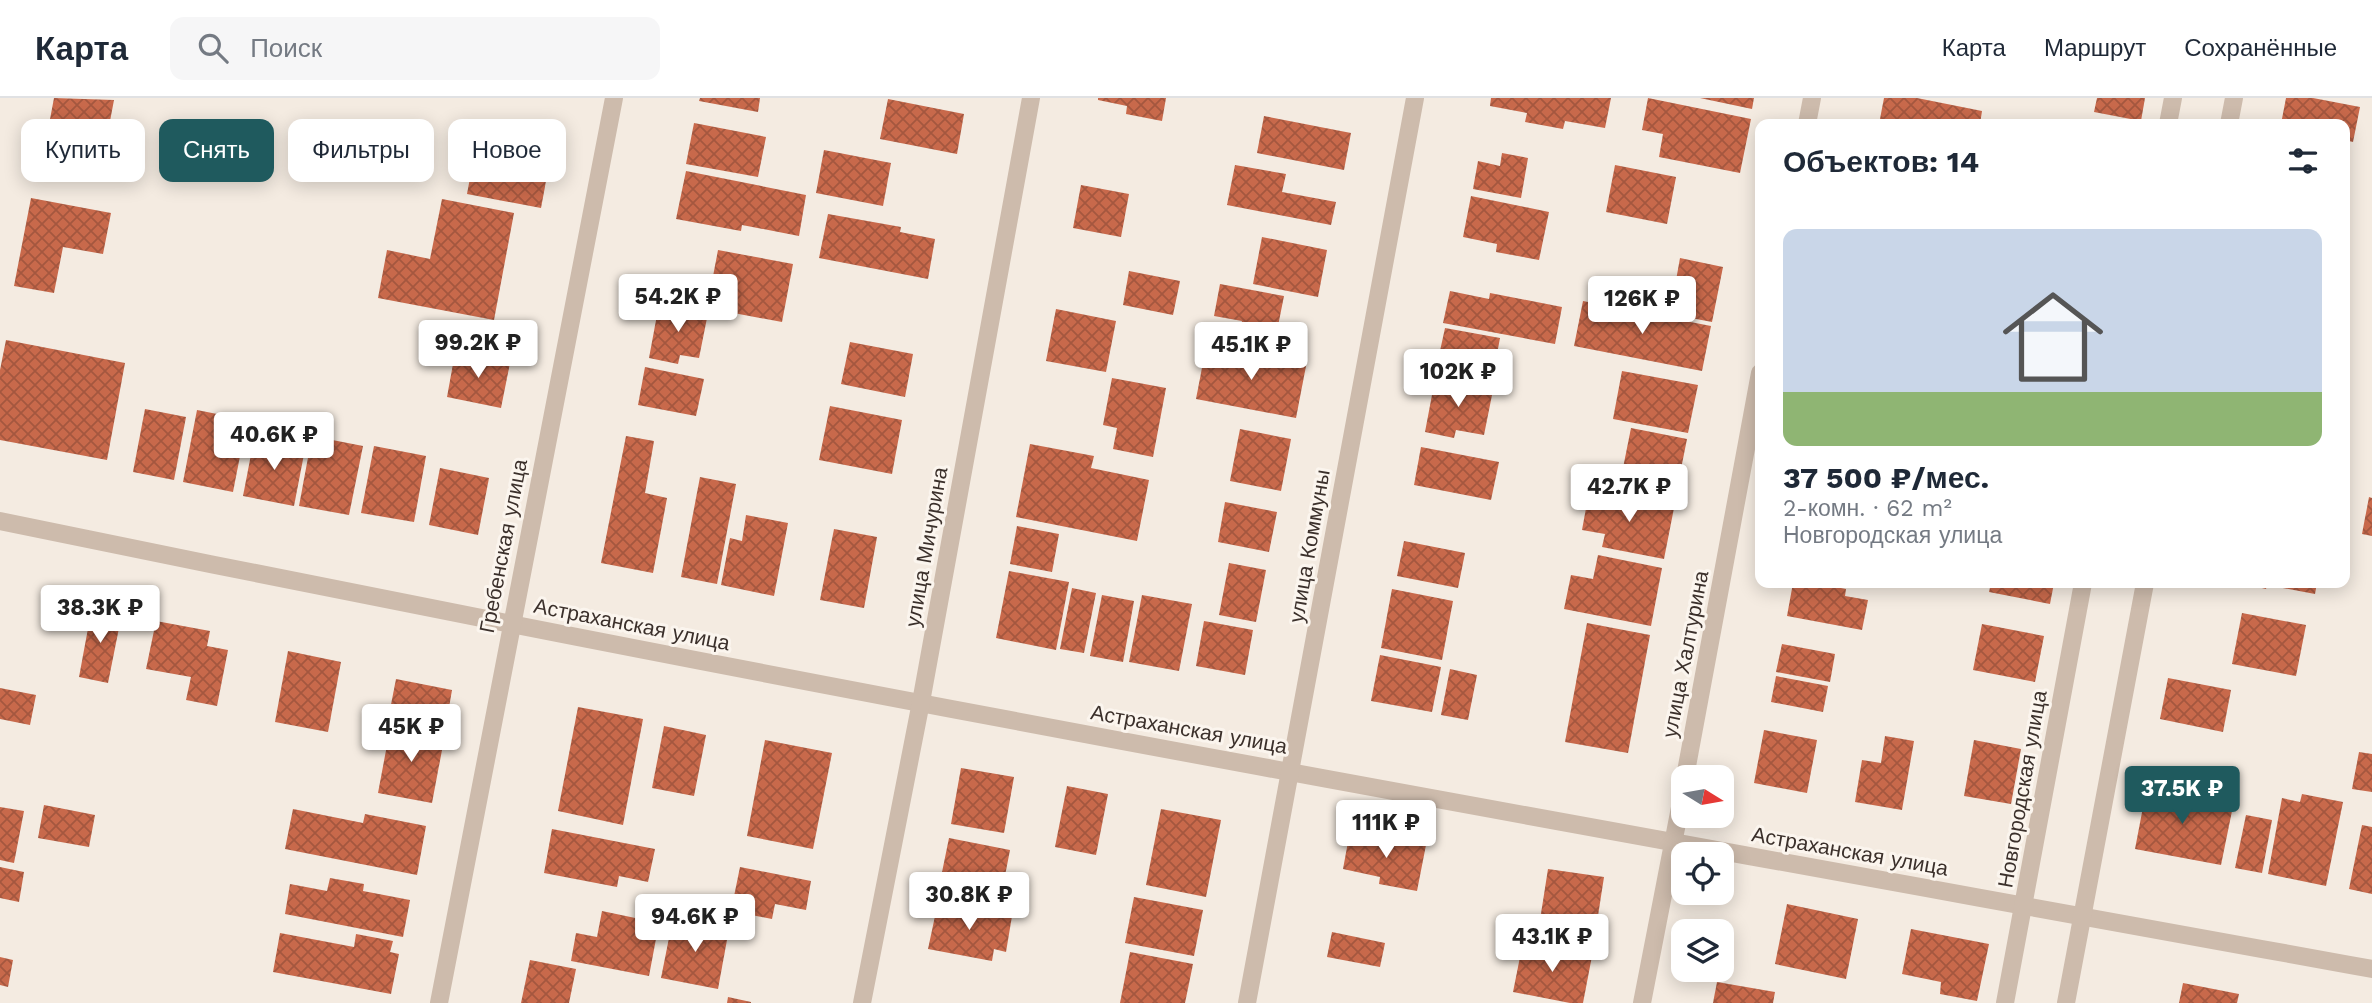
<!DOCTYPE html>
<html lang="ru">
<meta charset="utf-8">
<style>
:root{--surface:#fff;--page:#f6f6f7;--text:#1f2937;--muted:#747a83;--line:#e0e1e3;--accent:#1f5a5e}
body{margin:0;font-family:"Work Sans",sans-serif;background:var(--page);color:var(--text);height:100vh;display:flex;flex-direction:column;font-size:26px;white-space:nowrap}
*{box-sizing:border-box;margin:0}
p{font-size:23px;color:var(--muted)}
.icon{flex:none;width:38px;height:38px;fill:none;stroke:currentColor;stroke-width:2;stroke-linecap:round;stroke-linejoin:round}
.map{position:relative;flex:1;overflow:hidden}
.panel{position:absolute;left:1755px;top:21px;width:595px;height:469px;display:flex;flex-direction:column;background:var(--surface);border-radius:14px;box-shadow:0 4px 18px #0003}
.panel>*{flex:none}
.guide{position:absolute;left:21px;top:21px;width:665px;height:63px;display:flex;gap:14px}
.needle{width:46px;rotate:101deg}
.buttons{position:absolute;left:1671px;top:667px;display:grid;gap:14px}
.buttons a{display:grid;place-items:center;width:63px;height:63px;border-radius:14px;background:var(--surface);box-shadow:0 4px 18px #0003;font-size:35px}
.price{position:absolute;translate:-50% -60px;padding:0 16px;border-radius:7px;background:#fff;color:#222;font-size:23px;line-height:46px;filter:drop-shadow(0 2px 4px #0008)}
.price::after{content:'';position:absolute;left:50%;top:42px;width:21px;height:16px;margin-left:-10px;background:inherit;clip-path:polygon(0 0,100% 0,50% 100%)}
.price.active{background:var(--accent);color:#fff}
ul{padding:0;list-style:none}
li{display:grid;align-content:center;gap:14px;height:371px;padding:0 28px}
li span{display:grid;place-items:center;height:217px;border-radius:14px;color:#555}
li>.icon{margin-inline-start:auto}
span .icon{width:126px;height:126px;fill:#fffc;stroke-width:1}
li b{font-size:30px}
h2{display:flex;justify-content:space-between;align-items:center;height:84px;padding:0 28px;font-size:30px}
.tag{padding:0 24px;border-radius:14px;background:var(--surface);box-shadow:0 4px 18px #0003;font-size:24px;line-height:63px}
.tag.active{background:var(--accent);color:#fff}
header{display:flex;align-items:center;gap:42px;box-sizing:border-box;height:98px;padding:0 35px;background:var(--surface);border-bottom:2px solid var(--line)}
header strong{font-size:33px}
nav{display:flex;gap:38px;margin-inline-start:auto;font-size:24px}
.search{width:490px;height:63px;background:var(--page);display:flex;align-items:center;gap:18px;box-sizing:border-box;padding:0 24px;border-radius:14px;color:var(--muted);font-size:26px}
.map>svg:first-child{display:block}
</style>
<header>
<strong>Карта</strong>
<div class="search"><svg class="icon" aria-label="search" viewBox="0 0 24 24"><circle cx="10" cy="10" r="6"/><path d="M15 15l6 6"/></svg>Поиск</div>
<nav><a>Карта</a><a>Маршрут</a><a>Сохранённые</a></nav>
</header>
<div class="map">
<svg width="2372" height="905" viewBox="0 0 2372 905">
<defs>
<pattern id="building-cross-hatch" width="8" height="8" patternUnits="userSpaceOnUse" patternTransform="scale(1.75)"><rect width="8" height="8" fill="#c8694b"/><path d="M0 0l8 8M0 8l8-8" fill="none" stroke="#a4573f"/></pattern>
</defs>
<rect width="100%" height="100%" fill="#f4ebe1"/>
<g fill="url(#building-cross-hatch)">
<polygon points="54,0 114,2 107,39 84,35 76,76 41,69"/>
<polygon points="700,0 760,0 758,14 699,3"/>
<polygon points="1098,0 1166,0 1162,23 1126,16 1127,8 1098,2"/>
<polygon points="1491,0 1611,0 1605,30 1565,23 1563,31 1525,24 1527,15 1490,8"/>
<polygon points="1648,0 1751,21 1740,75 1659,59 1663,36 1642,32"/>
<polygon points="1700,0 1754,0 1752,11"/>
<polygon points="1884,0 1917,0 1982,13 1980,26 1879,26"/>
<polygon points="2097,0 2145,0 2141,23 2094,14"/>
<polygon points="2286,0 2313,0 2360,9 2353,44 2345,42 2345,26 2281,26"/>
<polygon points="888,1 964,16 957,56 880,41"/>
<polygon points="1264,18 1351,35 1344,72 1257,55"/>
<polygon points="694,25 766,39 758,79 686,66"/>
<polygon points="824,52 891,65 883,108 816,95"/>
<polygon points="475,53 549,67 541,110 467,96"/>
<polygon points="1502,55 1528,60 1521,100 1473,91 1478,63 1500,68"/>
<polygon points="1235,67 1286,76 1282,94 1336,104 1331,127 1227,107"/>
<polygon points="1615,67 1676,79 1667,126 1606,114"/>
<polygon points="686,73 806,97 799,138 742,127 741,133 676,121"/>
<polygon points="1081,87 1129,96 1121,139 1073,130"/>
<polygon points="1471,98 1549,114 1539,162 1496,154 1497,146 1463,139"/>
<polygon points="31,100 111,115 103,156 63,149 54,195 14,188"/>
<polygon points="442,101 514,115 494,222 378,200 387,152 430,161"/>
<polygon points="828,116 901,129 900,134 935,141 928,181 819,160"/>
<polygon points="1262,139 1327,152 1318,199 1253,186"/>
<polygon points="718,152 793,166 782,224 707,210"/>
<polygon points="1680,160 1723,169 1712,224 1670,216"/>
<polygon points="1129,173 1180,183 1173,217 1123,207"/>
<polygon points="1220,186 1284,198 1276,238 1240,231 1242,223 1214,218"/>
<polygon points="1450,193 1489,201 1490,195 1562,209 1555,246 1443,225"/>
<polygon points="1583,203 1711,228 1702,273 1574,248"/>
<polygon points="659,206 708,215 699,260 680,257 678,266 649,260"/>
<polygon points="1056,211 1116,223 1106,274 1046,263"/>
<polygon points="1445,230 1500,240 1494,272 1438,262"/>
<polygon points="6,242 125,265 107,362 0,342 0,272"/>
<polygon points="850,244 913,256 905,299 841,286"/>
<polygon points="1206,249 1306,268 1296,320 1196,301"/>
<polygon points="455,255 510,265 501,310 447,299"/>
<polygon points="645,269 704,281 696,318 638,307"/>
<polygon points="1622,273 1698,287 1688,335 1613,321"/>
<polygon points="1112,280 1166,290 1153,359 1113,351 1117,330 1103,327"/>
<polygon points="1435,281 1493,292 1484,337 1456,332 1454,340 1425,334"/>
<polygon points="830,308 902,322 892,376 819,362"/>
<polygon points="145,311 186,319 174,382 133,374"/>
<polygon points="197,312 247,322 233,394 183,384"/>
<polygon points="1631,330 1687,341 1675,401 1619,390"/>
<polygon points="1240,331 1291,341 1281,393 1230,383"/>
<polygon points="312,338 363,348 349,417 299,408"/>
<polygon points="626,338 654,343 645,395 667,400 653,475 601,465"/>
<polygon points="254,341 305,351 294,408 243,398"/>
<polygon points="1030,346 1094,358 1091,370 1149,382 1137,443 1016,419"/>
<polygon points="374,348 426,358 414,424 361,415"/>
<polygon points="1421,349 1499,364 1491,402 1414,387"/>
<polygon points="440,370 489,380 478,437 429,427"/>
<polygon points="700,379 736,386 717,486 681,479"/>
<polygon points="1589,394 1674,410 1664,461 1602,449 1605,436 1582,432"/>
<polygon points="2369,399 2372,400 2372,438 2362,436"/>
<polygon points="1225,404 1277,414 1269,454 1218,444"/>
<polygon points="746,417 788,425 774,498 721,487 730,440 742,443"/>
<polygon points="1017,428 1059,436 1052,474 1010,466"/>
<polygon points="834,431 877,439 864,510 820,502"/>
<polygon points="1404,443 1465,455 1458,490 1397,478"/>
<polygon points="1598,457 1662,470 1651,528 1564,511 1571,477 1593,481"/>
<polygon points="1229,465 1266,472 1256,524 1219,517"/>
<polygon points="1009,473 1069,484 1056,552 996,540"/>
<polygon points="1793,485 1815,485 1846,491 1845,498 1868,502 1862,532 1787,518"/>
<polygon points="1991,485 2054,485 2050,506 1989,494"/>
<polygon points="2241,485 2317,485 2315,496 2267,487 2266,491"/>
<polygon points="1072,490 1096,495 1084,555 1060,551"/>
<polygon points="1392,491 1453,503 1442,562 1381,550"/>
<polygon points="1102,497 1134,503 1123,564 1090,558"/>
<polygon points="1142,497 1192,506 1179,573 1129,564"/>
<polygon points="92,509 122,515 108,585 79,579"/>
<polygon points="2242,515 2306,527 2296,578 2232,566"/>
<polygon points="156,523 210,533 207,548 228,552 217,608 186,602 191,579 146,571"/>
<polygon points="1204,523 1253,532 1245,577 1196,568"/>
<polygon points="1587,525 1650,537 1628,655 1565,644"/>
<polygon points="1982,526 2044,538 2035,584 1973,572"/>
<polygon points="1782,546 1835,556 1830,584 1776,574"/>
<polygon points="288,553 341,564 328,634 275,624"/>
<polygon points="1380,557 1441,569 1432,614 1371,603"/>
<polygon points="1450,571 1477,577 1468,622 1441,617"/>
<polygon points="1776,578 1828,588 1823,614 1771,604"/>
<polygon points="2168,580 2231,592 2223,634 2160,621"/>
<polygon points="396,581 452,592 445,633 388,622"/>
<polygon points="0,590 36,597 30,627 0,621"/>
<polygon points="578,609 643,621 623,727 558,713"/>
<polygon points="391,626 445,636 432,705 378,695"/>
<polygon points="664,628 706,637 694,698 652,690"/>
<polygon points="1764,632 1817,642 1807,695 1754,685"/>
<polygon points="1885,638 1914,643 1902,712 1855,704 1862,662 1881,665"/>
<polygon points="765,642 832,655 813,751 747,738"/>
<polygon points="1974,642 2021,651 2011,706 1964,698"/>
<polygon points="2359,654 2372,656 2372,694 2352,691"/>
<polygon points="961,670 1014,679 1004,735 951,726"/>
<polygon points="2148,683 2193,692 2190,705 2232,713 2221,767 2135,751"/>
<polygon points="1067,688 1108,696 1096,757 1055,749"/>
<polygon points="2302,696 2343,704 2326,788 2268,776 2282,700 2300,704"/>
<polygon points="44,707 95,717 89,749 38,740"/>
<polygon points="0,709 24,713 14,765 0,762"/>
<polygon points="293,711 363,725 365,716 426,728 417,777 285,751"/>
<polygon points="1161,711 1221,722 1206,799 1146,787"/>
<polygon points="2246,717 2272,722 2262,775 2235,770"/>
<polygon points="2362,727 2372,729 2372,796 2349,791"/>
<polygon points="552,731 655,751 648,784 619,778 617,789 544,775"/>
<polygon points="1350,733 1426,747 1417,793 1379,786 1380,779 1343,771"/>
<polygon points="949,740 1010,752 1003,788 970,781 968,789 940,784"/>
<polygon points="0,769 24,774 19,804 0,800"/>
<polygon points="740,769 811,783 806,812 775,806 772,821 731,813"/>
<polygon points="1548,771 1604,779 1593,850 1537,841"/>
<polygon points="330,780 364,786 363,793 410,802 403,839 285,816 290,786 327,793"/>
<polygon points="1134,799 1203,812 1194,858 1125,845"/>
<polygon points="938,804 1012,818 1006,854 994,851 992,863 928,851"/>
<polygon points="1787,806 1858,821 1846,881 1775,866"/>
<polygon points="602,813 659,825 649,878 571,863 576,835 597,839"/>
<polygon points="673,820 729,831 718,891 661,880"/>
<polygon points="1911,831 1989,846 1977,903 1940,896 1941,884 1902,876"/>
<polygon points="1332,834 1385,845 1380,869 1327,859"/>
<polygon points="280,835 354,849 356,836 393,843 390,854 399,856 391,896 273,874"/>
<polygon points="1523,844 1592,858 1583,905 1570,905 1513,894"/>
<polygon points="1130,854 1193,866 1185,905 1120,905"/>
<polygon points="0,859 13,862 8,889 0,887"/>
<polygon points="530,862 576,871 569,905 521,905"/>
<polygon points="1717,884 1775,894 1773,905 1713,905"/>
<polygon points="2183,885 2239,896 2237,905 2179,905"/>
<polygon points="728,899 751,904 751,905 727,905"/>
</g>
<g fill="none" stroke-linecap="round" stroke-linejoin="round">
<g stroke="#cdbbac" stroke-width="18">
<polyline points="1807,26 1812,0"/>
<polyline points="2168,26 2173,0"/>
<polyline points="2229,26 2234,0"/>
<path d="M0,423C170,458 341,493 511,526C1130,648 1752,758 2372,871"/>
<polyline points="1685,679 1760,275"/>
<polyline points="439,905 614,0"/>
<polyline points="862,905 921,604 1031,0"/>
<polyline points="1247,905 1415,0"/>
<polyline points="1642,905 1684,689"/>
<polyline points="2005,905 2083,485"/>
<polyline points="2066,905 2145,485"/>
</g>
</g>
<g text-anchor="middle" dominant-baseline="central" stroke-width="6" stroke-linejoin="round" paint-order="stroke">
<g font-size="21" fill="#3b302b" stroke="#fbf5ee">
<text transform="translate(503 448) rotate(-79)">Гребенская улица</text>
<text transform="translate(1309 448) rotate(-80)">улица Коммуны</text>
<text transform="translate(926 449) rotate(-80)">улица Мичурина</text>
<text transform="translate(632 526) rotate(11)">Астраханская улица</text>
<text transform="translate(1685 556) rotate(-79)">улица Халтурина</text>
<text transform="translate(1189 631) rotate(10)">Астраханская улица</text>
<text transform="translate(2022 691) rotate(-80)">Новгородская улица</text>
<text transform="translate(1850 753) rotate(10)">Астраханская улица</text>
</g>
</g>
</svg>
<div class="buttons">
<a><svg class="needle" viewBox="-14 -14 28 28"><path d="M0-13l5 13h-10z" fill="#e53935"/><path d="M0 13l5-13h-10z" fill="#747a83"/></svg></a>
<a><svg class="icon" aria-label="locate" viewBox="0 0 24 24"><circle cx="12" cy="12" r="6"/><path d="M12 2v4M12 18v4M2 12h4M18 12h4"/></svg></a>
<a><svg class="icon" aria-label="layers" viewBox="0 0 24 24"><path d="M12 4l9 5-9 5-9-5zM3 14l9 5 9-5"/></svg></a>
</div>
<b class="price" style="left:678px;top:236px">54.2K ₽</b>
<b class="price" style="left:1642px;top:238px">126K ₽</b>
<b class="price" style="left:478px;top:282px">99.2K ₽</b>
<b class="price" style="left:1251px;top:284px">45.1K ₽</b>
<b class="price" style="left:1458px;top:311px">102K ₽</b>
<b class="price" style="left:274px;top:374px">40.6K ₽</b>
<b class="price" style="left:1629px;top:426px">42.7K ₽</b>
<b class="price" style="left:100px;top:547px">38.3K ₽</b>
<b class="price" style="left:411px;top:666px">45K ₽</b>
<b class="price active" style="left:2182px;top:728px">37.5K ₽</b>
<b class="price" style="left:1386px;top:762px">111K ₽</b>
<b class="price" style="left:969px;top:834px">30.8K ₽</b>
<b class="price" style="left:695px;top:856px">94.6K ₽</b>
<b class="price" style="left:1552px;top:876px">43.1K ₽</b>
<div class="guide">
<a class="tag">Купить</a>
<a class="tag active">Снять</a>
<a class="tag">Фильтры</a>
<a class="tag">Новое</a>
</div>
<section class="panel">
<h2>Объектов: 14<svg class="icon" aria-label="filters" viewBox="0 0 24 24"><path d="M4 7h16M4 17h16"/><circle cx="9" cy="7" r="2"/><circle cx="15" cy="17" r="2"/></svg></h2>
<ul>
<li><span style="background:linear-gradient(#c9d6e8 75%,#8fb573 0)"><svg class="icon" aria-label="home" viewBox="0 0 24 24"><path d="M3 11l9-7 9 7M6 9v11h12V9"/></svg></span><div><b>37 500 ₽/мес.</b><p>2-комн. · 62 m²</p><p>Новгородская улица</p></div></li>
</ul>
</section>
</div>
